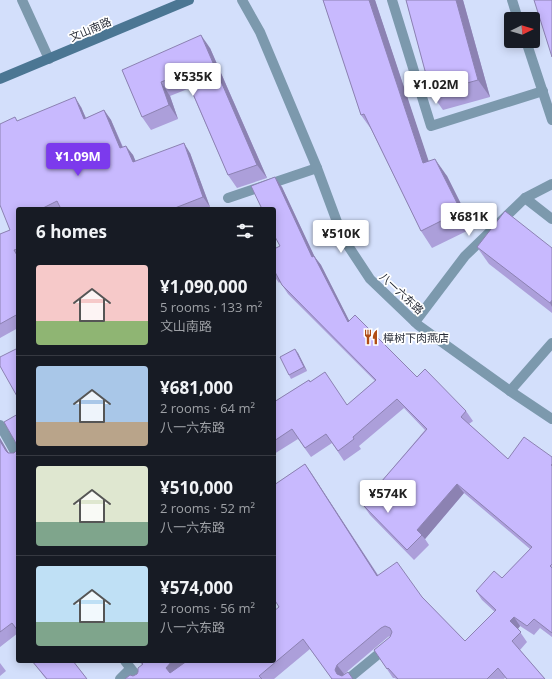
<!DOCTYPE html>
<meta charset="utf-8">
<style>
:root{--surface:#171b24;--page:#242831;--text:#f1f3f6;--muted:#9ea1a6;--line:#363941;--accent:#7c3aed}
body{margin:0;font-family:"Open Sans","Noto Sans SC",sans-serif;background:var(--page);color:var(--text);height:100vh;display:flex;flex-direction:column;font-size:15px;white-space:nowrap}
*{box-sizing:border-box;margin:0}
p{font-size:13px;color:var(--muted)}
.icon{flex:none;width:22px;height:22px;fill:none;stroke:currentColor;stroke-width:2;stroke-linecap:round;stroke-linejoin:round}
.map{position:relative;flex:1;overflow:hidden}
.panel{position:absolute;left:16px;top:207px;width:260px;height:456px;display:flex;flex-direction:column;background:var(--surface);border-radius:4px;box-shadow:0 2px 10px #0003}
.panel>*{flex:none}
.needle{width:26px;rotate:85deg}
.controls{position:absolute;left:504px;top:12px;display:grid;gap:8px}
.controls a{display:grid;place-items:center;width:36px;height:36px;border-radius:4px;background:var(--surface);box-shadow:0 2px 10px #0003;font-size:20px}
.price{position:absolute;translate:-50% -34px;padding:0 9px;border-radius:4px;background:#fff;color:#222;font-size:13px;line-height:26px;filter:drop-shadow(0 1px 2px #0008)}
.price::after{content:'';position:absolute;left:50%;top:24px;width:12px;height:9px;margin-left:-6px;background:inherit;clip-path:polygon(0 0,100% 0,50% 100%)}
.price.on{background:var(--accent);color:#fff}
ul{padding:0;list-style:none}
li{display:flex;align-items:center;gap:12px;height:100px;padding:0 20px}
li+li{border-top:1px solid var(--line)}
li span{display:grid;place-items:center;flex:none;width:112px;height:80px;border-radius:4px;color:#555}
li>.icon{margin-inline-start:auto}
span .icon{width:48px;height:48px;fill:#fffc;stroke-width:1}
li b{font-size:17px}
h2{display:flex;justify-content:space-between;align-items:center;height:48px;padding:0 20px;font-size:17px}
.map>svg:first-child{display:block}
</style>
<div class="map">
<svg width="552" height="679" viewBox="0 0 552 679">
<rect width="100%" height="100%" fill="#d3dffb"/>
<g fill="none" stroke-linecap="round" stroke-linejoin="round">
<g stroke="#7c99ad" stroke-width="10">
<polyline points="228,198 317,168"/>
<polyline points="0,425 18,457"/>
<polyline points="125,661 139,679"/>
<polyline points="348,679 387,647"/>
</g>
<g stroke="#7c99ad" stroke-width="10">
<polyline points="22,0 49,59"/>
<polyline points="392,0 431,126 543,91"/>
<polyline points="512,0 518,19"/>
<polyline points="526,41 552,120"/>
<polyline points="525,198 552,219"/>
<polyline points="415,322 465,256 525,198 552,184"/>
<polyline points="510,391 552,343"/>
<polyline points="120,679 130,669"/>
</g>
<polyline stroke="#7c99ad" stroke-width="10" points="242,0 260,32 317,168 343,238 370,279 418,325 510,391 552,419"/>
<polyline stroke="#4b7693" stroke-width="10" points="0,79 189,0"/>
</g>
<g fill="#ac9fda">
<polygon points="323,0 375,0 428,161 447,176 473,228 432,248 421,231 371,129 361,115"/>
<polygon points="406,0 463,0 490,97 443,110 431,93"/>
<polygon points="210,48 267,178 237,188 228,175 190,88 170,96 178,119 151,130 142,117 122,70"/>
<polygon points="81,107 86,118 104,110 111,120 123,147 133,155 135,161 190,153 210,207 204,209 18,209 18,328 0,338 0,234 10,230 17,121"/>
<polygon points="282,187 314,256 321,265 349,321 417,377 466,411 473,421 469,424 508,459 552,457 552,637 540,628 534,635 520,626 518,629 527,642 520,650 545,679 506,679 505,678 504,679 396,679 395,678 393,678 374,650 390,637 390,636 388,637 343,675 332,679 310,649 274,679 125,679 137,674 142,665 139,661 274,661 279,607 274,596 274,484 274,485 305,464 378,575 422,597 465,641 495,612 482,600 476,591 502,578 530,549 464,493 425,539 429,545 414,560 370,515 363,505 383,486 381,482 425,430 404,408 359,446 361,449 344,461 332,443 311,457 298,439 274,454 274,402 309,380 311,382 347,405 375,381 288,294 280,282 279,283 274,276 274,249 280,246"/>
<polygon points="477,247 552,248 552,313 489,264"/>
<polygon points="298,353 307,371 291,379 289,375"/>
<polygon points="18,414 18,633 0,647 0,438 8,453 14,453 17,450"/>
<polygon points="32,661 73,661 87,679 46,679"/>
<polygon points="0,663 6,671 0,676"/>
</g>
<g fill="#8c82b2">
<polygon points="369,0 375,0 435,180 423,163"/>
<polygon points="456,0 463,0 490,97 478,80"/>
<polygon points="201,35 210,48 267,178 257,165"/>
<polygon points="161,82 170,96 178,119 169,105"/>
<polygon points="75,97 81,107 90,128 84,119"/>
<polygon points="104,110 111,120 127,158 120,148"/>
<polygon points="184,143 190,153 210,207 203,197"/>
<polygon points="126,146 133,155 140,171 133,162"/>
<polygon points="435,159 447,176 473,228 461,211"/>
<polygon points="275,177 282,187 319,266 312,257"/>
<polygon points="314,256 321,265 355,332 348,322"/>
<polygon points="552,300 552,307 550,303"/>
<polygon points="295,349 298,353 307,371 304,367"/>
<polygon points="0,438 13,460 6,451 0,441"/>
<polygon points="305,464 312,474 384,585 377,576"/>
<polygon points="457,484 464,493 425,539 417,530"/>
<polygon points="514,617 520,626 517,630 510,621"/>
<polygon points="172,661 187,661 172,678 166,668"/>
<polygon points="337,665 344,674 342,679 337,674 335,670"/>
</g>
<g fill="#c8b9fe" stroke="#8c82b2">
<polygon points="323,0 369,0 423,163 435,159 461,211 421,231 364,114 361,115"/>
<polygon points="406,0 456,0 478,80 431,93"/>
<polygon points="534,0 552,0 552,57"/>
<polygon points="201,35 257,165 228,175 184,73 161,82 169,105 142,117 122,70"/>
<polygon points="75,97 84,119 104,110 120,148 126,146 133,162 184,143 203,197 175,208 175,209 61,209 57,201 41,209 18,209 18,249 14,250 18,257 18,314 0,324 0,234 10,230 0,205 0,124 15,117 17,121"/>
<polygon points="275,177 312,257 314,256 348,322 355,315 417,377 425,369 466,411 461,417 508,459 524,437 552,457 552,464 551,465 552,466 552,564 550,566 552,568 552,633 534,619 527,626 514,617 510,621 521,632 512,641 545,679 507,679 498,668 487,679 398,679 388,668 387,669 374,650 390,637 392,632 390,628 385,626 381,628 337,665 335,670 337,674 342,676 348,672 353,679 332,679 303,639 259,676 262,679 125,679 130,675 133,676 137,674 138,672 138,668 143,664 140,661 172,661 166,668 170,673 187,661 274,661 274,611 279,607 274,599 274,598 275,597 274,595 274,485 305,464 377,576 397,562 422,597 465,641 496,610 476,591 494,571 502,578 532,547 457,484 417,530 422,535 407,550 363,505 384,485 381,482 427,429 397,399 353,437 354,439 338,451 326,434 305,448 292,429 274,441 274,402 309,380 310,382 325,372 347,405 376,380 282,285 275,272 274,272 274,249 280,246 274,235 274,209 262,209 251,186"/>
<polygon points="505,211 552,248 552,300 550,303 477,247"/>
<polygon points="18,348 18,398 0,366 0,357"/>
<polygon points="295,349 304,367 289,375 280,357"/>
<polygon points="18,414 18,631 12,623 0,632 0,441 6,451 8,453 14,453 17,450 17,445 4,422"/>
<polygon points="32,661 73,661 87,679 47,679"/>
</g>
<defs>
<g id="restaurant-bare" transform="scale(1.2)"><path d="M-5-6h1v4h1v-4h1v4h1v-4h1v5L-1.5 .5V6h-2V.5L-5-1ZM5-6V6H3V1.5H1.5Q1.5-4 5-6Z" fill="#b04d15" stroke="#fff" stroke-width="2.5" paint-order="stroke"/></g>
</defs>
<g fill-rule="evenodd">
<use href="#restaurant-bare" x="371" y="337"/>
</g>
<g text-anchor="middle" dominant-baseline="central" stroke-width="3.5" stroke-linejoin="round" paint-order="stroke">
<g font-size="11" fill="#292d38" stroke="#fff">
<text transform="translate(90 29) rotate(-23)">文山南路</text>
<text transform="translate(402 293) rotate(43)">八一六东路</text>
</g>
<g font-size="11" fill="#292d38" stroke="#fff" text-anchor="start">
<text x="383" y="337">樟树下肉燕店</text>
</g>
</g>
</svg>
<div class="controls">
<a><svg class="needle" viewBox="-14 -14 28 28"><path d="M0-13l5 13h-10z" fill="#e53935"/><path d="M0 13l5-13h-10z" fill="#9ea1a6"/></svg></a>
</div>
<b class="price" style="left:193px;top:97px">¥535K</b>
<b class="price" style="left:436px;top:105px">¥1.02M</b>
<b class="price on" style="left:78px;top:177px">¥1.09M</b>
<b class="price" style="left:469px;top:237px">¥681K</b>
<b class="price" style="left:341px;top:254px">¥510K</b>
<b class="price" style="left:388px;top:514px">¥574K</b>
<section class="panel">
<h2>6 homes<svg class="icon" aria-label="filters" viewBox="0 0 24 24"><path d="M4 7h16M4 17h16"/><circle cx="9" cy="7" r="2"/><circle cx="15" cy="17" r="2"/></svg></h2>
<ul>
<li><span style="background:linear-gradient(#f6c9c9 70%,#8fb573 0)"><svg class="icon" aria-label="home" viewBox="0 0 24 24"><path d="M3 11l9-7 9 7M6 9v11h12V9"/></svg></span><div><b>¥1,090,000</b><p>5 rooms · 133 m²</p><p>文山南路</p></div></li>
<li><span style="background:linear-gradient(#a9c7e8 70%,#b9a48a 0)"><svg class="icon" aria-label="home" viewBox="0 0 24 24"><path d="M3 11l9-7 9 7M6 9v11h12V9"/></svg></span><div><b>¥681,000</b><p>2 rooms · 64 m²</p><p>八一六东路</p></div></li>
<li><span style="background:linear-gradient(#dfe7d0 70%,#7fa58c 0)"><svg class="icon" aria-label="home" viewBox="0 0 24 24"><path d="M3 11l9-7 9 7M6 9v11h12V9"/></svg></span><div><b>¥510,000</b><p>2 rooms · 52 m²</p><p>八一六东路</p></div></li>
<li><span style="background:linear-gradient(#bfe0f5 70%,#7fa58c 0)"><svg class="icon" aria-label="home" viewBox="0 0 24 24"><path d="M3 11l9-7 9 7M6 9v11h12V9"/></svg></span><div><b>¥574,000</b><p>2 rooms · 56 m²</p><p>八一六东路</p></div></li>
</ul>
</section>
</div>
